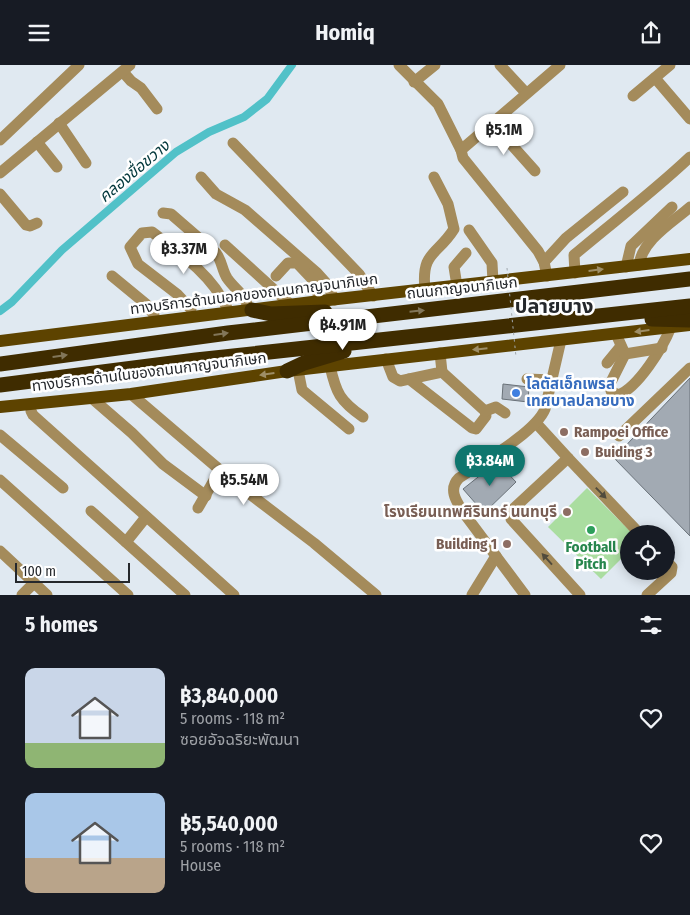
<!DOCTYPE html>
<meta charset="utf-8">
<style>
:root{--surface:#171b24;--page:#20242c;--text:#f1f3f6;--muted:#9ea1a6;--accent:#0f766e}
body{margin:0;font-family:"Fira Sans Condensed","Noto Sans Thai",sans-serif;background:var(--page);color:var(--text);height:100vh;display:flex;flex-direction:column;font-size:19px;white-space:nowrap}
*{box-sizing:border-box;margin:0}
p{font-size:16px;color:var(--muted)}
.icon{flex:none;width:28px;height:28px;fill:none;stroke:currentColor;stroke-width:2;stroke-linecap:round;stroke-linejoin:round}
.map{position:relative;height:530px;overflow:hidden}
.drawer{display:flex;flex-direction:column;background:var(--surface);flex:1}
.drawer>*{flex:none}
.controls{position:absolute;left:620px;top:460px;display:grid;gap:10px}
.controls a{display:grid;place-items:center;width:55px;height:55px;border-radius:50%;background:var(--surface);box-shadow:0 2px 12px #0003;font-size:25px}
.scale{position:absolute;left:15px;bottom:12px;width:115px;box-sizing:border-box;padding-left:5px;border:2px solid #25282c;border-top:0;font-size:14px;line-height:18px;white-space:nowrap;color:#25282c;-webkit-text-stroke:4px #fff;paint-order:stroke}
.price{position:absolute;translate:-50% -42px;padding:0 11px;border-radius:18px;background:#fff;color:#222;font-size:16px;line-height:32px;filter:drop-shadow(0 1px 2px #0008)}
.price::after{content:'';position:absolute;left:50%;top:30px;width:15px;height:11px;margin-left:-8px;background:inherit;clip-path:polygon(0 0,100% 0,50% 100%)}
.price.selected{background:var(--accent);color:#fff}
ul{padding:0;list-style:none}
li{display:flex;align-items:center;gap:15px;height:125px;padding:0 25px}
li span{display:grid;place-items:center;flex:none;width:140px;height:100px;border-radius:10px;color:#555}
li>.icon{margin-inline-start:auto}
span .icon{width:60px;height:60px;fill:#fffc;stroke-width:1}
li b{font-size:21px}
h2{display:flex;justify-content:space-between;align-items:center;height:60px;padding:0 25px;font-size:21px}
header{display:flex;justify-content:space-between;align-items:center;height:65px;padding:0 25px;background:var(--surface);font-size:22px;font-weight:700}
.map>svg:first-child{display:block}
</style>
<header><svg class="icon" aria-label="menu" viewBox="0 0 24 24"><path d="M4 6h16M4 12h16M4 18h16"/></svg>Homiq<svg class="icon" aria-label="share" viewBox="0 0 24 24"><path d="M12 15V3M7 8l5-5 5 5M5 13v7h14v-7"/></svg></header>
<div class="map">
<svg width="690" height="530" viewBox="0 0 690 530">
<rect width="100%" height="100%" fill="#e0e9f1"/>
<polygon fill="#aadda0" points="587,423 633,469 629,469 629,486 601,514 548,462"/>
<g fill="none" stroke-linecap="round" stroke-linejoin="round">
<polyline stroke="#51c1c8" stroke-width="8" points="0,246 12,237 62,185 176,87 209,67 244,52 267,34 292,0"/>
</g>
<g fill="#a2aab3" stroke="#697178">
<polygon points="690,313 690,471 614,393"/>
<polygon points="503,319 529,322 528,337 502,334"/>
<polygon points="497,397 516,417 484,448 463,424"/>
</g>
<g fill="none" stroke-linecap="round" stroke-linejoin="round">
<g stroke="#a48b5b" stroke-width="11">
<polyline points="399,0 438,39 461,85"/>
<polyline points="500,0 526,28"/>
<polyline points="123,7 131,16 141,23 157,44"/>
<polyline points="655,13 690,54"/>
<polyline points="414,17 435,0"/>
<polyline points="633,31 670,0"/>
<polyline points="59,58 86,98"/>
<polyline points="492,58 535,106"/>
<polyline points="0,75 79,0"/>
<polyline points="37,77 57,102"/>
<polyline points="233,78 359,209 373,231"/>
<polyline points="0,108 130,0"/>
<polyline points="201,112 216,129 245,145 317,208 326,218 335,235"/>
<polyline points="0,129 26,160 30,161 37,158"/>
<path d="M163,148L171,149L216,188C222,196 222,205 227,213C235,225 247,230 248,245"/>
<polyline points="469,165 492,198 493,217"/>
<polyline points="225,180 291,240"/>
<polyline points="544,197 566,173 623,127"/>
<path d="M639,200C642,175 673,157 690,142"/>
<polyline points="626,202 631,181 672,142"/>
<path d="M575,208L574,190C613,157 653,127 690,92"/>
<polyline points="112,211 146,239 154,250"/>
<polyline points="276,211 288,198 297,198 314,216 320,236"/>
<polyline points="547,211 544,197 538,186 463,93 461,85 560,0"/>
<polyline points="457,221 454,202 466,188"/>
<path d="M425,225C421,186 437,191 454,164L448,139L434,112"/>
<path d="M191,244L177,229L138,199L130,182L142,168L152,167C180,188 212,210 227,243"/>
<path d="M616,269L625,289L610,319L611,326L618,330C638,323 663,282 671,262"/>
<polyline points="625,289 662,283"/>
<polyline points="386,294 393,312 400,316 442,307 440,288"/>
<polyline points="607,298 621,281"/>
<path d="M330,301C336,328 340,336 363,352"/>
<polyline points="298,305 302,325 349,364"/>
<polyline points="409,314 472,363 476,364 486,351 485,346 442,307"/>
<polyline points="527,314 552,315"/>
<polyline points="131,329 234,417 314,478 376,530"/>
<polyline points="94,335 132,368 163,399 206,431"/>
<polyline points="31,346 33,350 234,530"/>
<polyline points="485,346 496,342 505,348"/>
<polyline points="536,358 568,393 512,445 511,454 580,530"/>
<polyline points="0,370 63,423"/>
<polyline points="619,371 690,303"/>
<polyline points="568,393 640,469"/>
<polyline points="0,415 128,530"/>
<polyline points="198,443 220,405"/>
<polyline points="91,446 185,530"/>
<polyline points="126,477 146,452"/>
<polyline points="0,486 47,530"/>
<polyline points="22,530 34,518"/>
<polyline points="472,530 496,491"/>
<path d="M525,530L463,447C456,436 448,424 459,413C481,398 536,367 545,344L561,275"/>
<polyline points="647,530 671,508 672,502 666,496"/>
</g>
<g stroke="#5d4300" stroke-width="12">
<polyline points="0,276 320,236 690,194"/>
<polyline points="0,342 131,329 287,306 690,260"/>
</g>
<g stroke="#3f2c00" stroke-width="15">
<polyline points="252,245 271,249 325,247"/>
<polyline points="652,254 690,255"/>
<polyline points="0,299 228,268 690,214"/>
<polyline points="287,306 304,298 344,286"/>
<polyline points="0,320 196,295 690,241"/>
</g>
<polyline stroke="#a1a8ae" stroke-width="1" stroke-dasharray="2.5 4" stroke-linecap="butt" points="507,203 516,292"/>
</g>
<defs><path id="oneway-solid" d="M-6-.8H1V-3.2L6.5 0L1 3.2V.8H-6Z" transform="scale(1.25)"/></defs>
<g fill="#9e8e66">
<use href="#oneway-solid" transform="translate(596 205) rotate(-7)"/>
<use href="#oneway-solid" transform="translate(642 266) rotate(173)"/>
<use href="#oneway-solid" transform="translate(480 284) rotate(174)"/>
<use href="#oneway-solid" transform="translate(267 309) rotate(172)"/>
</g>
<g fill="#827659">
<use href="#oneway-solid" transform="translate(417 246) rotate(-6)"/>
<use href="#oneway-solid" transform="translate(221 269) rotate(-8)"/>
<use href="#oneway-solid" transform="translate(60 291) rotate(-8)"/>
</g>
<g fill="#514b3c">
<use href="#oneway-solid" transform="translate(601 428) rotate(46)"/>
<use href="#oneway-solid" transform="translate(547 494) rotate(-132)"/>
</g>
<circle fill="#3f7fe0" stroke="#fff" stroke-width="2" cx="516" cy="328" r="5"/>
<g fill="#8d6e63" stroke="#fff" stroke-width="2">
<circle cx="564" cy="367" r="5"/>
<circle cx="585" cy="387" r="5"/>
<circle cx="567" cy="447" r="5"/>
<circle cx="507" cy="479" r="5"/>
</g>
<circle fill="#2e9e5b" stroke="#fff" stroke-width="2" cx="591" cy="465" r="5"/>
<g text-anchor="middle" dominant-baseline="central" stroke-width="5" stroke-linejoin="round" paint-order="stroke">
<g font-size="15" fill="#25282c" stroke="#fff">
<text transform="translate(462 223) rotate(-6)">ถนนกาญจนาภิเษก</text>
<text transform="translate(254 229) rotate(-7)">ทางบริการด้านนอกของถนนกาญจนาภิเษก</text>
<text transform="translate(149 307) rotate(-7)">ทางบริการด้านในของถนนกาญจนาภิเษก</text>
</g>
<g font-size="15" font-weight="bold" fill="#366cbe" stroke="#fff" text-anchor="start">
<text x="526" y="319">โลตัสเอ็กเพรส<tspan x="526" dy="17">เทศบาลปลายบาง</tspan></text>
</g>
<g font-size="15" font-weight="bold" fill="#785e54" stroke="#fff" text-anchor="start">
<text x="574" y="367">Rampoei Office</text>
<text x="595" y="387">Buiding 3</text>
<text x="557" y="447" text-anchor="end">โรงเรียนเทพศิรินทร์ นนทบุรี</text>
<text x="497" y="479" text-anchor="end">Building 1</text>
</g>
<g font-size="15" font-weight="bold" fill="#27864d" stroke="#fff">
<text x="591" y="482">Football<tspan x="591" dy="17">Pitch</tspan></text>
</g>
<g font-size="16" font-style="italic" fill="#00363a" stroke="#fff">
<text transform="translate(134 106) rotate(-40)">คลองขื่อขวาง</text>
</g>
<g font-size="20" font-weight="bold" fill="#25282c" stroke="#fff">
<text x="554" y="241">ปลายบาง</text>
</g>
</g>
</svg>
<div class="controls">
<a><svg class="icon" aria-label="locate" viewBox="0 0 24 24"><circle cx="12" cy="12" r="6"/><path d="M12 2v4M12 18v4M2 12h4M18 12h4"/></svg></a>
</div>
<div class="scale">100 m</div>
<b class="price" style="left:504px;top:91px">฿5.1M</b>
<b class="price" style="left:184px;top:210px">฿3.37M</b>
<b class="price" style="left:343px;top:286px">฿4.91M</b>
<b class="price selected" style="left:490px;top:422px">฿3.84M</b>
<b class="price" style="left:244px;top:441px">฿5.54M</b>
</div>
<section class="drawer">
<h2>5 homes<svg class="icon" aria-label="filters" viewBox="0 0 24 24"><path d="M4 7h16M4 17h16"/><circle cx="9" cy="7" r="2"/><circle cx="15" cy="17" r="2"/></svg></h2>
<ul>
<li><span style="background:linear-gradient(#c9d6e8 75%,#8fb573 0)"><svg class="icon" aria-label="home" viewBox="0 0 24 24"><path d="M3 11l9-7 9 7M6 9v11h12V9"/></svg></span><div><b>฿3,840,000</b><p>5 rooms · 118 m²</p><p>ซอยอัจฉริยะพัฒนา</p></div><svg class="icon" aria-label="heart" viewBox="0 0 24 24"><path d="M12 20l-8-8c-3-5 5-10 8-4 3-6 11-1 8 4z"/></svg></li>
<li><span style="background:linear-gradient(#a9c7e8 65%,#b9a48a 0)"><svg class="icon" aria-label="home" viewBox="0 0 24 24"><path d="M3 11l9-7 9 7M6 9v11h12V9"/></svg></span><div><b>฿5,540,000</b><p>5 rooms · 118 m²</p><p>House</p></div><svg class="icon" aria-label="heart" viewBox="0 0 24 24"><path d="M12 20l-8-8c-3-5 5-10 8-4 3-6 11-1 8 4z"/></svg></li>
</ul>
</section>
